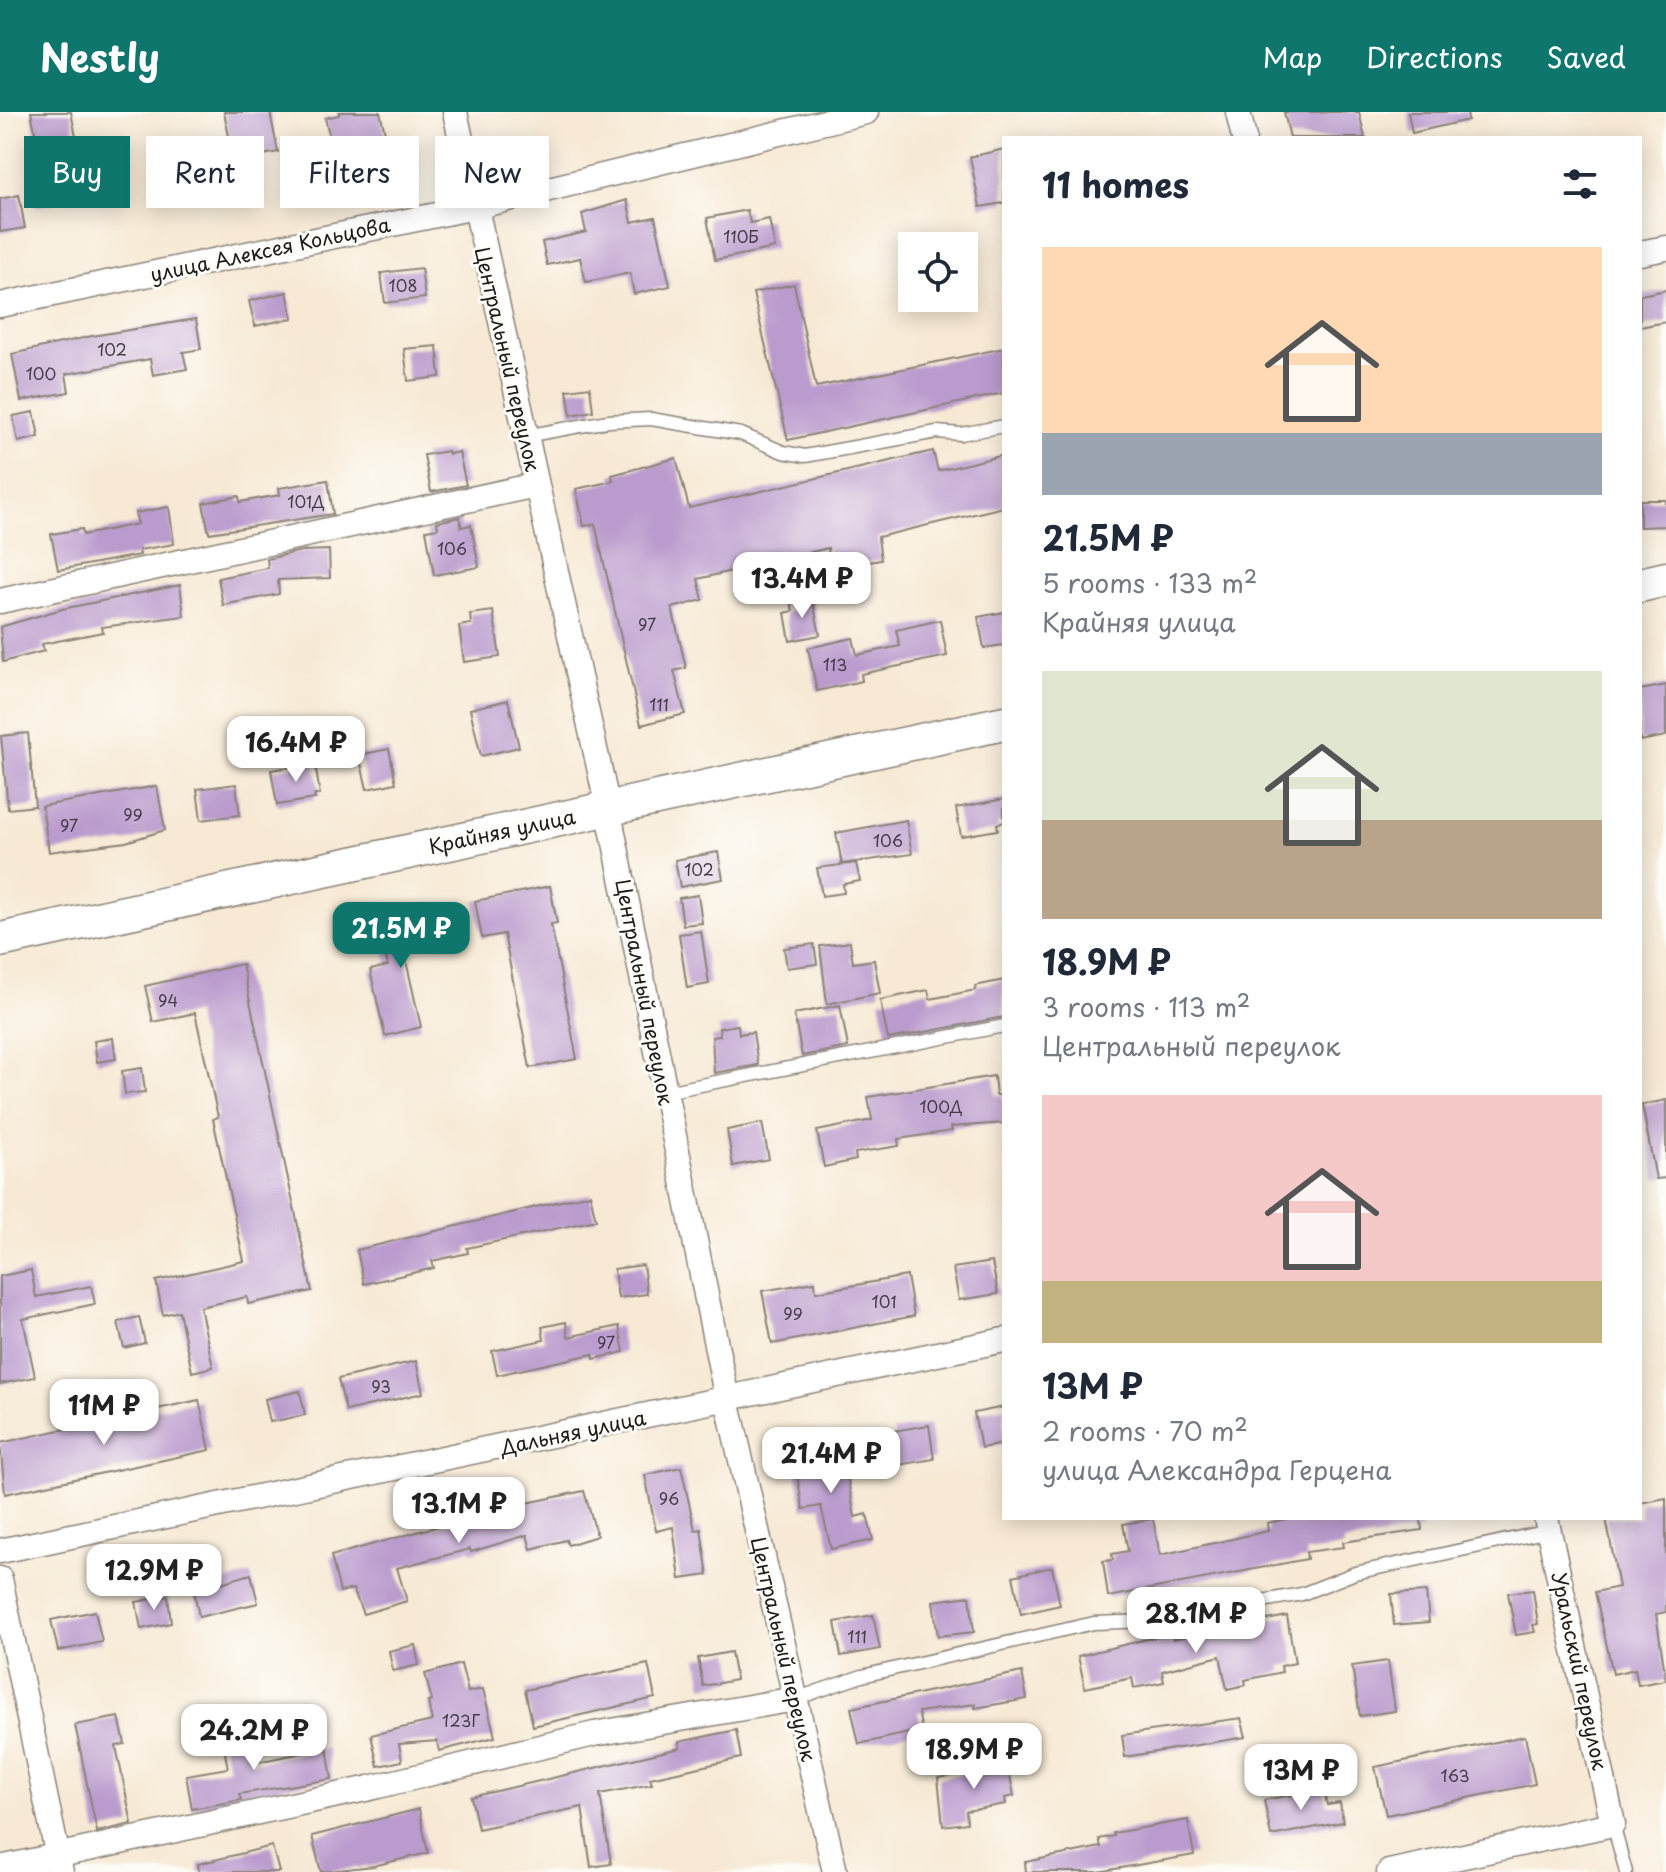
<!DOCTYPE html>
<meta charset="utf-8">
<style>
:root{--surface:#fff;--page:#f6f6f7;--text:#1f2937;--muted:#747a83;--accent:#0f766e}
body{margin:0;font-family:"Playpen Sans",sans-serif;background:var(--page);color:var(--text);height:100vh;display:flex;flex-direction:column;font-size:30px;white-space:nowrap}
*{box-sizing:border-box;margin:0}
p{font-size:26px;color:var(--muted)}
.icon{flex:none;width:44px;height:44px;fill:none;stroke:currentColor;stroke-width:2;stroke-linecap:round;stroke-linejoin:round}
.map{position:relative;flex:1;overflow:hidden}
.side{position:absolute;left:1002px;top:24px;width:640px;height:1384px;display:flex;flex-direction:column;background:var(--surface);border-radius:0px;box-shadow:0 4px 20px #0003}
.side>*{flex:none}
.top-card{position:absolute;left:24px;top:24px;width:760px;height:72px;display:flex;gap:16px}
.buttons{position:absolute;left:898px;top:120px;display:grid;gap:16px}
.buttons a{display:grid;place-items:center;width:80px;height:80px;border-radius:0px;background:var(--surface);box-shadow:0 4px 20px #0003;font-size:40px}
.price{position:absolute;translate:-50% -68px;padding:0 18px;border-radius:16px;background:#fff;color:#222;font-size:26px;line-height:52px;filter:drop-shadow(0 2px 4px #0008)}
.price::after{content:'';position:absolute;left:50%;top:48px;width:24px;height:18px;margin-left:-12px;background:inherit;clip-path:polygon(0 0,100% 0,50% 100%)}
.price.selected{background:var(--accent);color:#fff}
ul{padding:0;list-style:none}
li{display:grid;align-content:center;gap:16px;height:424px;padding:0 40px}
li span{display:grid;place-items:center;height:248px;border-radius:0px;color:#555}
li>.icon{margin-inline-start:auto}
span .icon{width:144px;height:144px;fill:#fffc;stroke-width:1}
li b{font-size:34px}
h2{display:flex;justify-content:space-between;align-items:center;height:96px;padding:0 40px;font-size:34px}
.chip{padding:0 28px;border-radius:0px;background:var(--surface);box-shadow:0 4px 20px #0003;font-size:28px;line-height:72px}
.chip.selected{background:var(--accent);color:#fff}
header{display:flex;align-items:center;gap:48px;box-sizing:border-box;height:112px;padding:0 40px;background:var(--accent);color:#fff}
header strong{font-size:38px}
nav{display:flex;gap:44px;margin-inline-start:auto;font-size:28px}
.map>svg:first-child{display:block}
</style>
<header>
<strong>Nestly</strong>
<nav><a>Map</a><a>Directions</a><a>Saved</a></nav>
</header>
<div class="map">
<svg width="1666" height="1760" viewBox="0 0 1666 1760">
<rect width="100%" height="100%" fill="#fdfcf7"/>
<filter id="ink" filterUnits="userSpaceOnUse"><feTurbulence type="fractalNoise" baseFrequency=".0125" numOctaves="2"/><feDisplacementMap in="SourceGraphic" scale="16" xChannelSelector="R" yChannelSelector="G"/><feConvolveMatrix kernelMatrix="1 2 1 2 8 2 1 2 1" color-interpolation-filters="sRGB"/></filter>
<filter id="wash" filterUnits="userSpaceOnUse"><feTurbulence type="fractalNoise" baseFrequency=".006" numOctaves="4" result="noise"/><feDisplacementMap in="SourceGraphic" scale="32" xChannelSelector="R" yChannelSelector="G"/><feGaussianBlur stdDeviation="1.8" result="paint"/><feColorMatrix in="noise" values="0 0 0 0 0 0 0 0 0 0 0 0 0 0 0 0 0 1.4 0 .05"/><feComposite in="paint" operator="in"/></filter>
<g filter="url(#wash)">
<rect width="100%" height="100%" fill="#f7e9d4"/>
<g id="blocks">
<g fill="#bb9bce">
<polygon points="31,0 71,0 80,45 112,38 120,77 37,94 29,54 42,52"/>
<polygon points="224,0 270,0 278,40 234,49"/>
<polygon points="339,0 380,0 387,29 334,42 325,6 339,3"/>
<polygon points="1284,0 1359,0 1365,26 1290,26"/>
<polygon points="1408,0 1467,0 1468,8 1412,21"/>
<polygon points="1004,37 1004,91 980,95 970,45"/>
<polygon points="19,83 25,116 0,120 0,87"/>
<polygon points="627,88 632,110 655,105 670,174 634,182 630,161 586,170 580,146 547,153 542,130 586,120 582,102"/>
<polygon points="747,98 750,111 769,107 775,136 715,148 707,106"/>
<polygon points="421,156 425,186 385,191 381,161"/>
<polygon points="794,172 816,275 1004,236 1004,281 788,328 753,181"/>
<polygon points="1666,178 1666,210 1640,215 1640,183"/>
<polygon points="287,180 293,206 255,214 249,189"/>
<polygon points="196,207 201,237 183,240 187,257 153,263 150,247 66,262 69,280 21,289 12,242 92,224"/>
<polygon points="437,234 440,265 408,269 404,237"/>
<polygon points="590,275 593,299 571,303 567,278"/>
<polygon points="34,300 39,325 18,330 13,304"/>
<polygon points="448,339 449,342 459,340 466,373 431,380 424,343"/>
<polygon points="933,339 938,359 1004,343 1004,395 878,425 881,448 857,452 861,478 834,482 828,436 698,467 703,488 672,496 686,556 674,559 685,602 641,613 595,412 584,414 576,377 613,369 612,363 676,346 689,396"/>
<polygon points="328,368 333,402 209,421 203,391 239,384 240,390 280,383 279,376"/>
<polygon points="1640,388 1666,388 1666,414 1640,415"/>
<polygon points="169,395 174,432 139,438 140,443 58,458 51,422 82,417 83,423 138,412 135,401"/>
<polygon points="460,405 461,415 471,413 479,455 434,463 426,418 438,416 437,410"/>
<polygon points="329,438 330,466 278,468 279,482 223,493 218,466 268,456 267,447 301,439"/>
<polygon points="180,473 184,504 102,515 103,520 42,532 44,539 3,550 0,515 62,497"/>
<polygon points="812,485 820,523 790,529 785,501 793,499 791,489"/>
<polygon points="493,499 500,545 464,550 459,514 471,512 470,502"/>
<polygon points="1004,500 1004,533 984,536 978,505"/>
<polygon points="940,508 947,544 861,562 862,569 817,579 808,536 853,526 857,543 900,534 896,518"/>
<polygon points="1666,573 1666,624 1640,629 1640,578"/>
<polygon points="508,588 519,635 481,644 470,597"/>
<polygon points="28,621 35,694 8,697 1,624"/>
<polygon points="389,637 396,671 367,677 359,643"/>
<polygon points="315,651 320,683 314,683 315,687 277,693 271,658"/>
<polygon points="236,672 240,703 201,708 197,677"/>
<polygon points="157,674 165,718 126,730 49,740 42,694"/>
<polygon points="1004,687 1004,710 997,712 998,718 961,724 956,696"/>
<polygon points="906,708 912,742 842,752 836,721"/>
<polygon points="718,740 723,767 680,775 675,748"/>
<polygon points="856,751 860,769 843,772 844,781 822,784 817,756"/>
<polygon points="550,774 557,811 551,812 577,947 530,956 504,822 482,826 475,789"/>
<polygon points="698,783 702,811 683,813 679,786"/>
<polygon points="434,797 441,826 403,835 421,915 385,924 370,858 388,854 377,810"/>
<polygon points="701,819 709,872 687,876 679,822"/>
<polygon points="850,830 853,851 874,848 880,881 827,892 820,834"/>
<polygon points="814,832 817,852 787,856 784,836"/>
<polygon points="242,852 312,1179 248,1192 247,1185 200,1195 213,1255 192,1260 179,1199 163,1203 156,1169 244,1149 213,1007 218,1005 195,901 153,910 145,874"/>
<polygon points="1004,868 1004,905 888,927 880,888 928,878 930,887 976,878 975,874"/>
<polygon points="840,893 848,935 802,944 794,902"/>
<polygon points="738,913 739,922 753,920 758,953 714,961 712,925 720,924 719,916"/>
<polygon points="113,926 116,947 97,950 94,929"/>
<polygon points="142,956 145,980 125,982 122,959"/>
<polygon points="994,964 996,983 1004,983 1004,1011 951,1015 952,1019 898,1027 899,1034 855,1041 856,1048 824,1055 817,1019 872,1008 868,985"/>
<polygon points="1666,988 1666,1066 1656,1067 1642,993"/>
<polygon points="762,1011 769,1047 733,1054 727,1018"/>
<polygon points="590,1082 596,1108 467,1136 468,1141 432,1149 434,1156 364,1172 357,1138"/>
<polygon points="992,1150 998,1182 959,1188 953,1156"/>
<polygon points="643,1153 647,1182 618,1186 614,1157"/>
<polygon points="31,1158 36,1185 91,1174 95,1192 23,1207 35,1265 0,1272 0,1164"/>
<polygon points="907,1164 914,1204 772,1232 762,1179 815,1170 816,1180"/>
<polygon points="139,1205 145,1231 124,1236 118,1210"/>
<polygon points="566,1210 568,1225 619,1214 624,1240 594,1247 593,1242 497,1263 492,1239 544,1228 542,1215"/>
<polygon points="416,1249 423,1281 346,1299 338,1267"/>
<polygon points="300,1279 305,1303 270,1310 265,1287"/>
<polygon points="199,1288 210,1338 5,1382 0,1331"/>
<polygon points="1004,1295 1004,1332 981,1336 974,1301"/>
<polygon points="929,1313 934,1347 898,1353 893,1319"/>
<polygon points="841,1332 855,1405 867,1402 873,1428 831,1437 821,1394 803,1397 793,1341"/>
<polygon points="681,1355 695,1418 701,1417 708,1463 680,1467 673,1415 656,1419 645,1363"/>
<polygon points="584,1379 597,1424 568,1433 566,1428 531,1437 527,1423 471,1440 470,1437 397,1456 407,1489 363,1502 353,1477 340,1480 331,1444 503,1396"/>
<polygon points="1666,1386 1666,1500 1656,1502 1666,1568 1638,1573 1635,1557 1613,1562 1595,1480 1619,1475 1606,1406 1640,1406 1640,1391"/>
<polygon points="1292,1406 1421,1406 1422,1418 1343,1430 1344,1435 1306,1440 1307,1447 1108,1485 1103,1449 1113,1448 1112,1442 1128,1439 1123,1412 1153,1407 1160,1443 1268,1419 1267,1411"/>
<polygon points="1052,1455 1060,1493 1021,1502 1013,1464"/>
<polygon points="251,1462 258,1491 199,1505 194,1479"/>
<polygon points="1533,1478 1538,1512 1533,1513 1535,1520 1516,1523 1508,1481"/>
<polygon points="1426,1480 1429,1510 1394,1513 1391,1482"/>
<polygon points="168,1484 171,1511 141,1517 136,1490"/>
<polygon points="970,1484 974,1520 938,1524 933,1489"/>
<polygon points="95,1499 102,1530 58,1539 51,1508"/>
<polygon points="873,1503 880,1537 841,1544 835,1510"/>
<polygon points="1287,1504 1295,1551 1281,1554 1282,1560 1245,1568 1246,1573 1227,1577 1220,1544 1162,1559 1164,1570 1134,1576 1132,1566 1085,1576 1078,1544 1172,1521 1173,1527"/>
<polygon points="415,1533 419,1553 393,1559 389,1539"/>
<polygon points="731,1540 736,1568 703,1574 698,1546"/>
<polygon points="1388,1549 1395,1599 1360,1604 1352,1554"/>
<polygon points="461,1552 468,1580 483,1577 495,1625 439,1639 437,1629 399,1632 402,1649 378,1654 371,1623 432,1609 428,1590 432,1589 425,1562"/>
<polygon points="648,1552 655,1586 533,1614 525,1578"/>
<polygon points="1022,1560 1027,1587 975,1596 975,1592 918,1600 922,1618 859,1632 851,1596"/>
<polygon points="119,1605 125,1632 116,1634 132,1712 97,1720 75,1613"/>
<polygon points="1241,1606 1246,1625 1125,1645 1122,1623"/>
<polygon points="245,1612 252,1651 327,1636 332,1667 239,1682 241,1688 192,1697 186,1663 228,1656 220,1616"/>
<polygon points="736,1618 741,1646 650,1666 652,1672 600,1682 611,1752 591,1755 582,1695 478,1717 471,1685 680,1636 679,1630"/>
<polygon points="1525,1624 1535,1672 1386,1703 1375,1655"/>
<polygon points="1007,1648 1014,1684 1005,1686 1006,1692 966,1699 967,1711 943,1714 938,1666 962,1662 962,1658"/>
<polygon points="1324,1677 1327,1693 1340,1691 1343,1710 1271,1724 1264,1688"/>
<polygon points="419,1697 428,1741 373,1754 321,1760 312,1724"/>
<polygon points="1188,1708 1194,1743 1098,1760 1026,1760 1025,1750 1101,1735 1099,1727 1114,1724 1113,1721"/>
<polygon points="272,1734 279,1760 199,1760 198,1752"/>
</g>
</g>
</g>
<g filter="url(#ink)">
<use href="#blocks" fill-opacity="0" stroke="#8a8278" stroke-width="2"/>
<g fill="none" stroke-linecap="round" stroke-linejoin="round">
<g stroke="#8a8278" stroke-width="15">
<g id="lane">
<polyline points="525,324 608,309 651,307 741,322 783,340 805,344 937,320 961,322 1004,314"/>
<polyline points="665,980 1004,914"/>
<polyline points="795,1587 862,1564 1094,1511 1149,1509 1302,1482 1355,1461 1549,1419"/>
<polyline points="1613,1712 1626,1760"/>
</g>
</g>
<g stroke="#8a8278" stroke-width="27">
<g id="street">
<polyline points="455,0 608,696 727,1287 835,1760"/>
<polyline points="1238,0 1244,26"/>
<polyline points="1640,141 1666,136"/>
<polyline points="0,193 475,95 866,0"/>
<polyline points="0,489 536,373"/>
<polyline points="0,1439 1004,1228"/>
<polyline points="0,1467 61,1760"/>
<polyline points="0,1756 370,1676 594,1622 795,1587"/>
<polyline points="1389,1760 1613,1712 1546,1406"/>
</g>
</g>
<g stroke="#8a8278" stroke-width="37">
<g id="secondary">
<polyline points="1640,473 1666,467"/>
<polyline points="0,828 1004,611"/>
</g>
</g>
<use href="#lane" stroke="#fff" stroke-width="12"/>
<use href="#street" stroke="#fff" stroke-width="24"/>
<use href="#secondary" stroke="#fff" stroke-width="34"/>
</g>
</g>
<g text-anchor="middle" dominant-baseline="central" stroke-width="6" stroke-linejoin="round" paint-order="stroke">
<g font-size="16" fill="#443c48">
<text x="741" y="124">110Б</text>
<text x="403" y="173">108</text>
<text x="112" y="237">102</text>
<text x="41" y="261">100</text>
<text x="306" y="389">101Д</text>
<text x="452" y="436">106</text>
<text x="647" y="512">97</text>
<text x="835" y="552">113</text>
<text x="659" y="592">111</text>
<text x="133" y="702">99</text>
<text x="69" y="713">97</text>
<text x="888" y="728">106</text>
<text x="699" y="757">102</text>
<text x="168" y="888">94</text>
<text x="941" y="994">100Д</text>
<text x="884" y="1189">101</text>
<text x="793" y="1201">99</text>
<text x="606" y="1230">97</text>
<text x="381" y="1274">93</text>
<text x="669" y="1386">96</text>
<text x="857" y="1524">111</text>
<text x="461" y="1608">123Г</text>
<text x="1455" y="1663">163</text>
</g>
<g font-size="20" fill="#1c1c1c" stroke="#fdfcf7">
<text transform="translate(270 137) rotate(-12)">улица Алексея Кольцова</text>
<text transform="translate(508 247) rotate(77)">Центральный переулок</text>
<text transform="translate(502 719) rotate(-12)">Крайняя улица</text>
<text transform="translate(645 880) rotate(79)">Центральный переулок</text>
<text transform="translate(573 1320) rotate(-12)">Дальняя улица</text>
<text transform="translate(784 1537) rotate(77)">Центральный переулок</text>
<text transform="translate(1580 1559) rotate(78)">Уральский переулок</text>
</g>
</g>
</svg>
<div class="buttons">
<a><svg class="icon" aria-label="locate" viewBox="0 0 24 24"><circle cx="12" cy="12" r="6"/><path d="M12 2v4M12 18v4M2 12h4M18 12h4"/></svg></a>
</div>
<b class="price" style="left:802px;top:508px">13.4M ₽</b>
<b class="price" style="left:296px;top:672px">16.4M ₽</b>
<b class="price selected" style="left:401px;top:858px">21.5M ₽</b>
<b class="price" style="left:104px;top:1335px">11M ₽</b>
<b class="price" style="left:831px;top:1383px">21.4M ₽</b>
<b class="price" style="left:459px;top:1433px">13.1M ₽</b>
<b class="price" style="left:154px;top:1500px">12.9M ₽</b>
<b class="price" style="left:1196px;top:1543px">28.1M ₽</b>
<b class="price" style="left:254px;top:1660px">24.2M ₽</b>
<b class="price" style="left:974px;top:1679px">18.9M ₽</b>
<b class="price" style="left:1301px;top:1700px">13M ₽</b>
<div class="top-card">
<a class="chip selected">Buy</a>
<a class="chip">Rent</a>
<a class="chip">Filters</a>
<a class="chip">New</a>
</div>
<section class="side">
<h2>11 homes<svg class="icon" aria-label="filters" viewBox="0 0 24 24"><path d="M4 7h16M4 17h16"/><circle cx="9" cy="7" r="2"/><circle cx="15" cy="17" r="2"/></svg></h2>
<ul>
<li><span style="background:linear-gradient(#ffd9b3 75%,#9aa5b1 0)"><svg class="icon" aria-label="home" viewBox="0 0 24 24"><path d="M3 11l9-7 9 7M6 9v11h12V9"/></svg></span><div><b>21.5M ₽</b><p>5 rooms · 133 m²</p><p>Крайняя улица</p></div></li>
<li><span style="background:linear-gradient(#dfe7d0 60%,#b9a48a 0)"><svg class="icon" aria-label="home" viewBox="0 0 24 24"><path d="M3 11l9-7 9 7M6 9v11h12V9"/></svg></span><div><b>18.9M ₽</b><p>3 rooms · 113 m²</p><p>Центральный переулок</p></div></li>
<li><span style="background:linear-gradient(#f6c9c9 75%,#c2b280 0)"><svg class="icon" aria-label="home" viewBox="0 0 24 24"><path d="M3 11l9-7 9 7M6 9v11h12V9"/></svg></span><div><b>13M ₽</b><p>2 rooms · 70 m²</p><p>улица Александра Герцена</p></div></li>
</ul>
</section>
</div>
